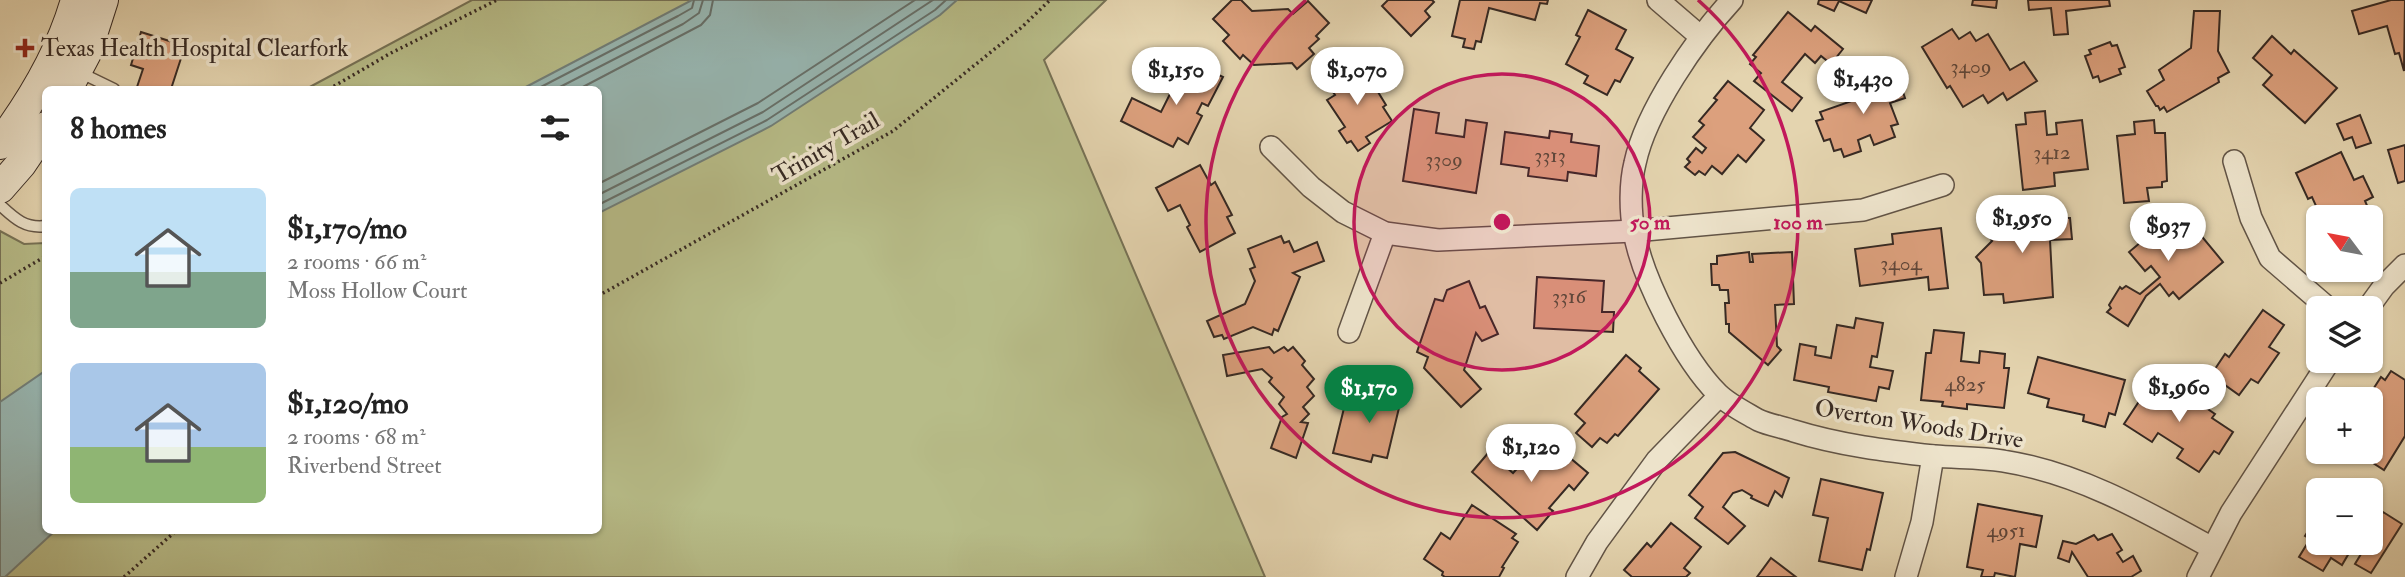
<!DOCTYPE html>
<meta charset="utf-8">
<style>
:root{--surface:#fff;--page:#f6f6f6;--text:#222;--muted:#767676;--accent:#0b8043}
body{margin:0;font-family:"IM FELL Double Pica",serif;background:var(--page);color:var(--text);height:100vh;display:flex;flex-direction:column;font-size:26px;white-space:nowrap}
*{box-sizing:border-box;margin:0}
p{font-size:23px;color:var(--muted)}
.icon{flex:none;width:38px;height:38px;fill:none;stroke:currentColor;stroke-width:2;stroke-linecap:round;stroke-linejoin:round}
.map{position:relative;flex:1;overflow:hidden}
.sheet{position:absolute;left:42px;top:86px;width:560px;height:448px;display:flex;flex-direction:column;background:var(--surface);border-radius:10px;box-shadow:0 2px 5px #0004}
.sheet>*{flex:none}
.needle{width:46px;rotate:302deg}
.tools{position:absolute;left:2306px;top:205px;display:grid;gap:14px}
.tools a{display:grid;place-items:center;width:77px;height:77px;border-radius:10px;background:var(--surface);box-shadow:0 2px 5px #0004;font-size:35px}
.price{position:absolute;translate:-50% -60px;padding:0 16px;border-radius:24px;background:#fff;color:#222;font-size:23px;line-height:46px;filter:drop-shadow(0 2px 4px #0008)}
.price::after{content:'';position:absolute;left:50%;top:42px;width:21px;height:16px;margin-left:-10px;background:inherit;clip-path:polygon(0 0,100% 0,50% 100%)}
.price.current{background:var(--accent);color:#fff}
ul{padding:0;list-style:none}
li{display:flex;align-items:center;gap:21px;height:175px;padding:0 28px}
li span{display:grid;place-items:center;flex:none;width:196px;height:140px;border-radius:10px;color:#555}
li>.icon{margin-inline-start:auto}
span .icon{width:84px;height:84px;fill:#fffc;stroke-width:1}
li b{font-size:30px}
h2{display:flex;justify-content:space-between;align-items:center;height:84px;padding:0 28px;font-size:30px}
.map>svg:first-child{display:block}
</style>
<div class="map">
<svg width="2405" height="577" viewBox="0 0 2405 577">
<rect width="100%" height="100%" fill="#e4d4af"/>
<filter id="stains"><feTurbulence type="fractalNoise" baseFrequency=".00286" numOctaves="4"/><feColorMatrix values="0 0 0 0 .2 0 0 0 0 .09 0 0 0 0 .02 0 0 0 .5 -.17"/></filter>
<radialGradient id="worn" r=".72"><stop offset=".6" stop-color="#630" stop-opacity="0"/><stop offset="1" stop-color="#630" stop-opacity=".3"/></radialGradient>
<polygon fill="#b7bc88" stroke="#767256" stroke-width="2" points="472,0 1106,0 1044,60 1265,577 0,577 0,231 24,244 45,243 46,530 598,530 598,89 306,89"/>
<g fill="#97b7b3" stroke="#707e79" stroke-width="2">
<polygon points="692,0 957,0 940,15 771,126 599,213 598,89 522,89"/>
<polygon points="45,371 46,530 56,530 5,577 0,577 0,402"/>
</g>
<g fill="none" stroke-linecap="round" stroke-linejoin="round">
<g stroke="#66706b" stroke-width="2">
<polyline points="537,89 678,16 692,8 694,0"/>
<polyline points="556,89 683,24 699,13 703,0"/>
<polyline points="579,89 701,25 710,15 713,0"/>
<polyline points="598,184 758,103 915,0"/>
<polyline points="598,195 763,112 933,0"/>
<polyline points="598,205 767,120 935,10 946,0"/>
</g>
</g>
<g fill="#dca07d" stroke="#362923" stroke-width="2">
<polygon points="1232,0 1241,0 1252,11 1288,9 1293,14 1308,1 1329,23 1316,36 1319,39 1309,48 1314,54 1297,69 1292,63 1254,65 1243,55 1240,59 1223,41 1229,35 1213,19"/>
<polygon points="1388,0 1432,0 1434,2 1425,11 1430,17 1411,36 1382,6"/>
<polygon points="1460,0 1548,0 1547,4 1540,3 1535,20 1489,8 1481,42 1476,41 1474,49 1463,47 1465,39 1452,36"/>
<polygon points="1819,0 1872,0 1866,13 1839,1 1834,11 1818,4"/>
<polygon points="1973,0 1997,0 1996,8 1972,5"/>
<polygon points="2028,0 2109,0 2110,6 2066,11 2068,34 2054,35 2051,8 2029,10"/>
<polygon points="2391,0 2405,0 2404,71 2399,53 2395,54 2387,26 2359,34 2352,11"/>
<polygon points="1588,10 1626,30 1616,49 1633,58 1620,82 1615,80 1607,95 1584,83 1588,76 1566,64 1580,37 1576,35"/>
<polygon points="2194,11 2220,11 2218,51 2229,72 2218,78 2219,82 2167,112 2164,107 2160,110 2158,106 2156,106 2147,91 2164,80 2159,70 2191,48"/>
<polygon points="1788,12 1811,31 1815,26 1843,49 1831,64 1821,56 1815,63 1805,54 1782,82 1802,98 1792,111 1754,81 1761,73 1750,64 1756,57 1753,55"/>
<polygon points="1952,29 1959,39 1970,32 1976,41 1988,34 2010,70 2024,62 2037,81 2007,100 2003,93 1988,103 1983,95 1963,107 1950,86 1947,88 1922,47"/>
<polygon points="141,32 185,46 171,89 145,89 137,87 143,69 131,65"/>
<polygon points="2272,36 2291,54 2294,50 2337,88 2305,123 2263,85 2272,75 2253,58"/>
<polygon points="2110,42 2112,46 2117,45 2125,67 2119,69 2121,74 2100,82 2098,76 2093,78 2085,56 2091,54 2089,50"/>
<polygon points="1187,60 1223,77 1208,106 1202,103 1197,113 1202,116 1188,144 1178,138 1173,147 1121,121 1132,98 1161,112"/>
<polygon points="1346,65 1359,86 1370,79 1386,105 1383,107 1392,121 1366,137 1370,143 1358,151 1351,141 1347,143 1339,131 1345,127 1327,100 1335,95 1324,79"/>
<polygon points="1896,71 1905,98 1890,103 1898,124 1891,126 1895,137 1874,145 1870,135 1858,140 1861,151 1844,157 1841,149 1834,151 1830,139 1824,141 1816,121 1823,119 1820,112 1869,95 1864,83"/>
<polygon points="1728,81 1764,110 1750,128 1764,140 1746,162 1738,155 1722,174 1712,166 1705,175 1699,171 1695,175 1685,167 1690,162 1687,159 1696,148 1702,153 1706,148 1693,137 1704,125 1699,121 1717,100 1714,98"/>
<polygon points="1414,109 1439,113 1436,133 1464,137 1466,120 1487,123 1476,193 1403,181"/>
<polygon points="2045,111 2047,135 2057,134 2056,123 2082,120 2088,169 2054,173 2055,186 2023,190 2016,125 2026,124 2025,113"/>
<polygon points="2360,115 2371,143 2356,148 2352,137 2344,140 2337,124"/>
<polygon points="2154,120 2155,133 2165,133 2167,181 2162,182 2162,187 2147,188 2149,201 2124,203 2117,136 2135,134 2134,122"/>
<polygon points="1550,131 1572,134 1571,142 1599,146 1596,176 1568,172 1567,181 1528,176 1529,168 1501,164 1505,132 1549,138"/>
<polygon points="2405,145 2405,181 2398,183 2388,150"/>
<polygon points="2341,152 2354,180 2363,176 2373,197 2365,201 2372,217 2321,217 2312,197 2308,199 2296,173"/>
<polygon points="1200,165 1211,185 1215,182 1232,215 1227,217 1235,233 1200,252 1187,227 1190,225 1180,205 1168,211 1156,188"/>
<polygon points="2011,203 2026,217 2033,208 2040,216 2042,213 2057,218 2070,218 2072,239 2050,240 2053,297 2004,303 2003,294 1984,295 1981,263 1976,257 1992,241 1988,235 1997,226 1993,221"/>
<polygon points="2179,209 2223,262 2179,299 2173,292 2169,296 2160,284 2146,296 2128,326 2107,312 2111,308 2109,305 2120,287 2122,289 2126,286 2140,294 2160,277 2151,266 2145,271 2129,252 2154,231 2149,225 2165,212 2169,217"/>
<polygon points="1941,228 1948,288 1929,290 1928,277 1860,286 1855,249 1893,244 1892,234"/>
<polygon points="1281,236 1284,243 1289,241 1294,252 1317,242 1324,261 1293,273 1300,277 1278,331 1274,329 1272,335 1253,327 1224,339 1222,335 1214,337 1207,321 1245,304 1255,281 1250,269 1255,267 1248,249"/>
<polygon points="1749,252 1750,262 1753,262 1752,254 1792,252 1794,304 1775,305 1777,346 1781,350 1768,365 1729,332 1729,324 1726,324 1725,303 1729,303 1728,290 1720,290 1719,285 1712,285 1711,264 1717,264 1717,256"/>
<polygon points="1537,277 1604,281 1602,312 1614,312 1613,332 1534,328"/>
<polygon points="1469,281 1480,308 1485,306 1498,334 1482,341 1476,333 1464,370 1481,389 1461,407 1424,368 1428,357 1417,352 1435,299 1443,301 1447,290"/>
<polygon points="2263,310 2284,325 2269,347 2279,353 2258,383 2251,379 2239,395 2211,375 2225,354 2229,357"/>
<polygon points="1856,318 1883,323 1877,357 1872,356 1870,367 1893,371 1889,389 1879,387 1876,401 1828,392 1829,387 1794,380 1800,344 1816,347 1815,355 1831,358 1837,325 1854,328"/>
<polygon points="1934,330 1964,333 1961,361 1979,363 1980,351 2005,354 2004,368 2009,368 2004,408 1967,404 1967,409 1942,406 1943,402 1921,400 1926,353 1931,353"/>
<polygon points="1269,347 1274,353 1284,347 1288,351 1293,347 1305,361 1302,365 1314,379 1307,387 1314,396 1303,407 1309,414 1301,422 1308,423 1296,458 1271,448 1282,417 1287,414 1279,404 1284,397 1269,382 1272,378 1262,369 1227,376 1223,355"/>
<polygon points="1626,355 1641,368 1639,371 1659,389 1618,436 1615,434 1607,443 1600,438 1592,447 1576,433 1585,423 1575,414"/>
<polygon points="2038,357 2125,380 2115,415 2109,413 2105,427 2083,421 2084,415 2047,407 2049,399 2028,393"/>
<polygon points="2391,371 2405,380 2405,436 2384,470 2356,452 2371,452 2370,394 2381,377 2385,380"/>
<polygon points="2154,379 2175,393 2178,389 2215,414 2212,418 2233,432 2219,454 2214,451 2199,472 2177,458 2183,449 2158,433 2152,442 2124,424"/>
<polygon points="1368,383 1403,391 1387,458 1373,455 1371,462 1333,453 1345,404 1361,408"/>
<polygon points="1533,451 1551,467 1563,452 1588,473 1574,490 1569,485 1549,508 1553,511 1537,530 1472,472 1489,452 1513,473"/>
<polygon points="1735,452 1789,478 1782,497 1775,491 1768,506 1751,498 1752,496 1742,490 1733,493 1723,507 1745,526 1728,544 1695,518 1703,507 1689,495 1723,453"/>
<polygon points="1821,479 1883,493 1870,550 1867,549 1862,570 1819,561 1828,518 1813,515"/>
<polygon points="1978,504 2042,516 2036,547 2020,544 2015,577 1995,573 1994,577 1981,577 1983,570 1967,567"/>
<polygon points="1472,505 1516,534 1512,538 1518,542 1502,567 1504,568 1499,577 1445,577 1442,575 1443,572 1424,559 1441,533 1450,539"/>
<polygon points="2383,512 2402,524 2371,573 2355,564 2361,554 2352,548 2342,565 2331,558 2323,571 2299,557 2310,539 2305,536 2319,514 2319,542 2371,542 2371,526 2374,528"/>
<polygon points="1671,523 1701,547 1684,568 1690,573 1686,577 1632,577 1624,570 1647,543 1651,547"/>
<polygon points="2112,534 2122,550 2117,553 2123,562 2133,556 2141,571 2131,577 2088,577 2072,552 2069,562 2058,558 2063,541 2076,544 2094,535 2098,540"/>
<polygon points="1771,558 1796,577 1757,577"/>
</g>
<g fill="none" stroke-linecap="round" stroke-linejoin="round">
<g stroke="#625446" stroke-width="13">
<g id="lane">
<polyline points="79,72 114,89"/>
<path d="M0,205C14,218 25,229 46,226"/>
</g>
</g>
<g stroke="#625446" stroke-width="24">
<g id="street">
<polyline points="1658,0 1701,37"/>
<path d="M1732,0C1696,39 1646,111 1635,163C1630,183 1630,211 1634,231C1642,279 1684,360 1718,394C1728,404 1746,413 1758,420C1769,425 1782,427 1794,431C1839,445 1887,451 1934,456C1957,458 1980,457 2003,461C2079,473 2145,511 2212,548"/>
<polyline points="1271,147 1311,187 1343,212 1385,233 1438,240 1634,231 1863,210 1943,185"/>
<polyline points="2234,161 2251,218 2270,258 2328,308"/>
<polyline points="2368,308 2384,286 2405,265"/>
<polyline points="1349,332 1385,233"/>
<polyline points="1577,577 1597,542 1657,460 1719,396"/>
<polyline points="1906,577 1922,522 1933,456"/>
<polyline points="2198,577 2231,513 2330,360"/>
</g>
</g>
<g stroke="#362923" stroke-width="32">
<g id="secondary">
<polyline points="67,89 86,53 103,0"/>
<path d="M0,144C33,100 61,53 76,0"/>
<polyline points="0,188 21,164 46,127"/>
</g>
</g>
<g stroke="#362923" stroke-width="3.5" stroke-dasharray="2 3.5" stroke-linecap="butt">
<polyline points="329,89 391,53 497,0"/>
<polyline points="0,283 46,256"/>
<polyline points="598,296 893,131 1022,27 1050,0"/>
<polyline points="124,577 177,530"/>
</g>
<use href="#lane" stroke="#ede3cb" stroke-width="10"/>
<use href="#street" stroke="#ede3cb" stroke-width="21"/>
<use href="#secondary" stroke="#ede3cb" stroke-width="30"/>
</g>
<circle cx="1502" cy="222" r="148" fill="#c2185b" fill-opacity=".12"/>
<g fill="none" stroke="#c2185b" stroke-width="3.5">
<circle cx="1502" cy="222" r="148"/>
<path d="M1698 0A296 296 0 1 1 1306 0"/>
</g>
<path fill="#8f2418" stroke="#ede3cb" stroke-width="2.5" d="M21.5 37.5h7v7h7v7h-7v7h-7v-7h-7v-7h7z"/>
<g text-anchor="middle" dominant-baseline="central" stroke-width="7" stroke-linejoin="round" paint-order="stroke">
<g font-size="21" fill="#60473a">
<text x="1971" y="66">3409</text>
<text x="2052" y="152">3412</text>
<text x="1550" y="155">3313</text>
<text x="1444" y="159">3309</text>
<text x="1901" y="263">3404</text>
<text x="1569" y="296">3316</text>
<text x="1965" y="384">4825</text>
<text x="2006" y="530">4951</text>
</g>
<g font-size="24" fill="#362923" stroke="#ede3cb" text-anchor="start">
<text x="41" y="48">Texas Health Hospital Clearfork</text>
</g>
<g font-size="24" fill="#362923" stroke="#ede3cb">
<text transform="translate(826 148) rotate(-30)">Trinity Trail</text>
<text transform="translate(1919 424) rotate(9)">Overton Woods Drive</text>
</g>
</g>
<circle cx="1502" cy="222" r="10" fill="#c2185b" stroke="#ede3cb" stroke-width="3.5"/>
<g font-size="21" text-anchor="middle" font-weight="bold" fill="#c2185b" stroke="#ede3cb" stroke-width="7" stroke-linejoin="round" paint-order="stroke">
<text x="1650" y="229">50 m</text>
<text x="1798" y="229">100 m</text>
</g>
<rect width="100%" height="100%" filter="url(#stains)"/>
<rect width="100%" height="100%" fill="url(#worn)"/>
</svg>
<div class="tools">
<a><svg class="needle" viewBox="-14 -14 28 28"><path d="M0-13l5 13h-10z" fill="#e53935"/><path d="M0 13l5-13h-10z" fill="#767676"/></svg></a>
<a><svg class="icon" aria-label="layers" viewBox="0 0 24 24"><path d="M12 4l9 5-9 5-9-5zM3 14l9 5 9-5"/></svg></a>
<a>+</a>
<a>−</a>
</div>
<b class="price" style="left:1176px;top:107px">$1,150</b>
<b class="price" style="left:1357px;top:107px">$1,070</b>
<b class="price" style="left:1863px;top:116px">$1,430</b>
<b class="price" style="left:2022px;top:255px">$1,950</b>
<b class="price" style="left:2168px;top:263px">$937</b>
<b class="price" style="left:2179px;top:424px">$1,960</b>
<b class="price current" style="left:1369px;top:425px">$1,170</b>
<b class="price" style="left:1531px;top:484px">$1,120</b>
<section class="sheet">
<h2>8 homes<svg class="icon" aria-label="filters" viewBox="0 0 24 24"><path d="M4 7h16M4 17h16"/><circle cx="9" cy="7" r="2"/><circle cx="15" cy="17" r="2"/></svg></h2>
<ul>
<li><span style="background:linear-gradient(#bfe0f5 60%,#7fa58c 0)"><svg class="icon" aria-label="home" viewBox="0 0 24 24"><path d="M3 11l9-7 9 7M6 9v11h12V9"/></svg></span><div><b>$1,170/mo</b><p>2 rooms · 66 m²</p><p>Moss Hollow Court</p></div></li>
<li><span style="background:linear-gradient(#a9c7e8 60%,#8fb573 0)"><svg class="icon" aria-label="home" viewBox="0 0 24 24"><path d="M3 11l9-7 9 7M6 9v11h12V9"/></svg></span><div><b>$1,120/mo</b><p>2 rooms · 68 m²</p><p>Riverbend Street</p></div></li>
</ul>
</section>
</div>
